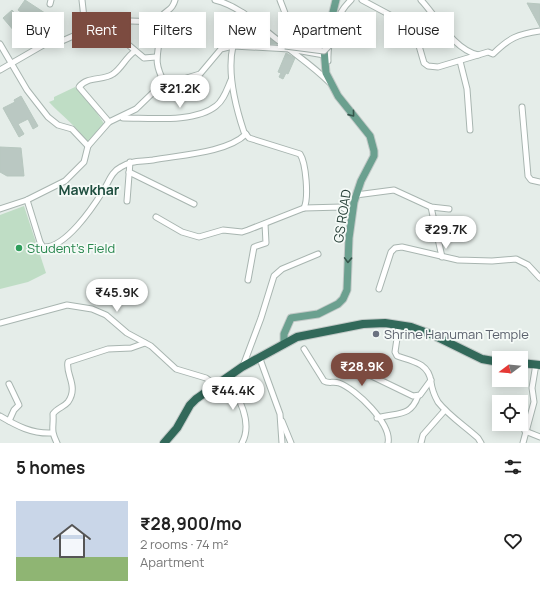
<!DOCTYPE html>
<meta charset="utf-8">
<style>
:root{--surface:#fff;--page:#f2f2f2;--text:#222;--muted:#767676;--line:#e0e0e0;--accent:#7c4b40}
body{margin:0;font-family:Manrope,sans-serif;background:var(--page);color:var(--text);height:100vh;display:flex;flex-direction:column;font-size:15px;white-space:nowrap}
*{box-sizing:border-box;margin:0}
p{font-size:13px;color:var(--muted)}
.icon{flex:none;width:22px;height:22px;fill:none;stroke:currentColor;stroke-width:2;stroke-linecap:round;stroke-linejoin:round}
.map{position:relative;height:443px;overflow:hidden}
.side{display:flex;flex-direction:column;background:var(--surface);flex:1}
.side>*{flex:none}
.banner{position:absolute;left:12px;top:12px;width:516px;height:36px;display:flex;gap:8px}
.needle{width:26px;rotate:254deg}
.controls{position:absolute;left:492px;top:351px;display:grid;gap:8px}
.controls a{display:grid;place-items:center;width:36px;height:36px;border-radius:0px;background:var(--surface);box-shadow:0 2px 10px #0003;font-size:20px}
.price{position:absolute;translate:-50% -34px;padding:0 9px;border-radius:14px;background:#fff;color:#222;font-size:13px;line-height:26px;filter:drop-shadow(0 1px 2px #0008)}
.price::after{content:'';position:absolute;left:50%;top:24px;width:12px;height:9px;margin-left:-6px;background:inherit;clip-path:polygon(0 0,100% 0,50% 100%)}
.price.current{background:var(--accent);color:#fff}
ul{padding:0;list-style:none}
li{display:flex;align-items:center;gap:12px;height:100px;padding:0 16px}
li+li{border-top:1px solid var(--line)}
li span{display:grid;place-items:center;flex:none;width:112px;height:80px;border-radius:0px;color:#555}
li>.icon{margin-inline-start:auto}
span .icon{width:48px;height:48px;fill:#fffc;stroke-width:1}
li b{font-size:17px}
h2{display:flex;justify-content:space-between;align-items:center;height:48px;padding:0 16px;font-size:17px}
.pill{padding:0 14px;border-radius:0px;background:var(--surface);box-shadow:0 2px 10px #0003;font-size:14px;line-height:36px}
.pill.current{background:var(--accent);color:#fff}
.map>svg:first-child{display:block}
</style>
<div class="map">
<svg width="540" height="443" viewBox="0 0 540 443">
<rect width="100%" height="100%" fill="#e5ede9"/>
<g fill="#bfddc5">
<path d="M75,87L91,104L105,125L88,144C80,129 61,115 49,102L54,100V97Z"/>
<polygon points="24,206 46,273 28,282 0,289 0,215"/>
</g>
<g fill="#bac8c2" stroke="#b7c7bf">
<polygon points="25,0 48,15 40,26 18,10"/>
<polygon points="527,3 540,4 540,27"/>
<polygon points="12,10 24,24 15,32 3,18"/>
<polygon points="244,19 249,22 277,44 250,43 232,39 237,31 251,33 240,25"/>
<polygon points="286,53 295,58 288,74 286,73 283,79 279,77 281,73 278,72"/>
<polygon points="21,96 38,126 33,129 28,119 18,124 24,134 19,137 3,108 15,102 14,100"/>
<polygon points="0,147 21,148 24,176 7,176 0,172"/>
</g>
<g fill="none" stroke-linecap="round" stroke-linejoin="round">
<g stroke="#a8b5b0" stroke-width="7">
<g id="minor">
<polyline points="82,0 85,27 87,30 125,42 144,58 156,57"/>
<path d="M215,0C240,6 259,26 279,41C296,55 313,66 329,82"/>
<path d="M280,0C285,14 296,33 282,44"/>
<path d="M362,0L405,23L417,39L424,63L428,66L438,67L488,52L493,54C509,38 518,34 540,31"/>
<path d="M421,0C438,18 452,48 478,55"/>
<polyline points="50,4 51,0"/>
<polyline points="0,44 27,90 48,117 58,125 72,129 88,146"/>
<polyline points="227,46 229,36 243,13"/>
<path d="M233,46C227,72 236,108 244,132L249,138L300,154C306,163 309,198 304,208"/>
<path d="M328,61C327,41 336,14 351,0"/>
<polyline points="460,61 467,89 470,130"/>
<polyline points="0,70 45,44 62,41 87,30 101,20 160,22"/>
<path d="M164,82C153,61 158,56 160,34C161,28 158,21 162,16C167,9 172,11 175,0"/>
<polyline points="522,107 528,176 531,180 540,182"/>
<path d="M123,118C150,118 195,123 216,106C224,100 227,89 231,80"/>
<path d="M109,122L79,87C87,76 103,81 113,74C122,68 125,58 135,51"/>
<polyline points="129,172 194,204"/>
<polyline points="356,195 394,190 431,207 449,209"/>
<path d="M27,200L40,242L43,247C65,249 93,207 103,191C109,182 111,172 121,167C132,160 141,162 153,160C179,155 227,153 246,134"/>
<polyline points="127,201 130,162"/>
<polyline points="431,207 442,257"/>
<polyline points="0,209 27,200 65,181 84,162 88,146 109,122 136,109 164,82 180,80 200,74 221,49 233,46 290,49 324,55"/>
<polyline points="156,217 182,232 199,237 223,230 242,232 248,230 304,208 342,207 352,214"/>
<polyline points="248,280 254,247 266,243 265,224"/>
<polyline points="379,289 391,252 395,248 402,247 458,260 492,261 516,259 528,265 540,278"/>
<polyline points="0,323 67,305 92,309 106,315 127,333 151,346 176,369 206,378 215,385"/>
<path d="M399,325L395,352L397,356C412,361 429,363 431,382C432,390 434,395 438,402C449,416 465,426 478,438L481,443"/>
<path d="M304,349L324,381C329,384 333,381 339,383C356,389 392,424 388,443"/>
<polyline points="260,359 280,414 282,443"/>
<polyline points="243,366 261,318 274,276 282,269 318,254"/>
<polyline points="355,368 413,396 420,395 431,380"/>
<path d="M226,380C239,395 253,423 242,443"/>
<polyline points="9,384 19,405 14,410 9,421"/>
<path d="M0,416C17,426 32,434 52,433"/>
<path d="M377,418C397,412 410,418 418,396"/>
<polyline points="282,421 291,443"/>
<polyline points="525,431 540,437"/>
<path d="M57,443C50,429 54,428 53,414C57,408 64,407 68,402C79,386 65,374 68,362L108,349L131,348L145,343"/>
<polyline points="421,443 423,435 445,410"/>
<polyline points="523,443 534,402 532,388 536,364"/>
</g>
</g>
<g stroke="#c2c9c7" stroke-width="9">
<polyline id="major" points="284,344 284,334 291,318 318,314 338,304 343,299 347,290 349,238 354,202 361,181 374,156 374,151 370,136 338,96 326,73 324,49 336,0"/>
</g>
<g stroke="#c2c9c7" stroke-width="10">
<g id="highway">
<polyline points="521,363 540,365"/>
<polyline points="164,443 177,428 190,405 196,399 242,367 297,337 363,324 385,323 411,327 433,335 482,359 499,362"/>
</g>
</g>
<use href="#minor" stroke="#fff" stroke-width="5"/>
<use href="#major" stroke="#6ba08f" stroke-width="7"/>
<use href="#highway" stroke="#32695a" stroke-width="8"/>
<g stroke="#a8b5b0" stroke-width="7" stroke-linecap="butt">
<polyline id="minor-bridge" points="285,46 324,51 330,45"/>
</g>
<use href="#minor-bridge" stroke="#fff" stroke-width="5"/>
</g>
<defs><path id="oneway-chevron" d="M-2-3.5L2.5 0L-2 3.5" fill="none" stroke-width="1.6" stroke-linecap="round" stroke-linejoin="round"/></defs>
<g stroke="#36564c">
<use href="#oneway-chevron" transform="translate(352 114) rotate(51)"/>
<use href="#oneway-chevron" transform="translate(348 260) rotate(92)"/>
</g>
<circle fill="#2e9e5b" stroke="#f5faf7" stroke-width="1.5" cx="19" cy="248" r="4"/>
<circle fill="#6b7280" stroke="#f5faf7" stroke-width="1.5" cx="376" cy="334" r="4"/>
<g text-anchor="middle" dominant-baseline="central" stroke-width="3.5" stroke-linejoin="round" paint-order="stroke">
<g font-size="13" fill="#253e36" stroke="#f5faf7">
<text transform="translate(342 216) rotate(-81)">GS ROAD</text>
</g>
<g font-size="13" fill="#27864d" stroke="#f5faf7" text-anchor="start">
<text x="27" y="248">Student's Field</text>
</g>
<g font-size="13" fill="#5b616d" stroke="#f5faf7" text-anchor="start">
<text x="384" y="334">Shrine Hanuman Temple</text>
</g>
<g font-size="14" font-weight="bold" fill="#215041" stroke="#f5faf7">
<text x="89" y="189">Mawkhar</text>
</g>
</g>
</svg>
<div class="controls">
<a><svg class="needle" viewBox="-14 -14 28 28"><path d="M0-13l5 13h-10z" fill="#e53935"/><path d="M0 13l5-13h-10z" fill="#767676"/></svg></a>
<a><svg class="icon" aria-label="locate" viewBox="0 0 24 24"><circle cx="12" cy="12" r="6"/><path d="M12 2v4M12 18v4M2 12h4M18 12h4"/></svg></a>
</div>
<b class="price" style="left:180px;top:109px">₹21.2K</b>
<b class="price" style="left:446px;top:250px">₹29.7K</b>
<b class="price" style="left:117px;top:313px">₹45.9K</b>
<b class="price current" style="left:362px;top:387px">₹28.9K</b>
<b class="price" style="left:233px;top:411px">₹44.4K</b>
<div class="banner">
<a class="pill">Buy</a>
<a class="pill current">Rent</a>
<a class="pill">Filters</a>
<a class="pill">New</a>
<a class="pill">Apartment</a>
<a class="pill">House</a>
</div>
</div>
<section class="side">
<h2>5 homes<svg class="icon" aria-label="filters" viewBox="0 0 24 24"><path d="M4 7h16M4 17h16"/><circle cx="9" cy="7" r="2"/><circle cx="15" cy="17" r="2"/></svg></h2>
<ul>
<li><span style="background:linear-gradient(#c9d6e8 70%,#8fb573 0)"><svg class="icon" aria-label="home" viewBox="0 0 24 24"><path d="M3 11l9-7 9 7M6 9v11h12V9"/></svg></span><div><b>₹28,900/mo</b><p>2 rooms · 74 m²</p><p>Apartment</p></div><svg class="icon" aria-label="heart" viewBox="0 0 24 24"><path d="M12 20l-8-8c-3-5 5-10 8-4 3-6 11-1 8 4z"/></svg></li>
</ul>
</section>
